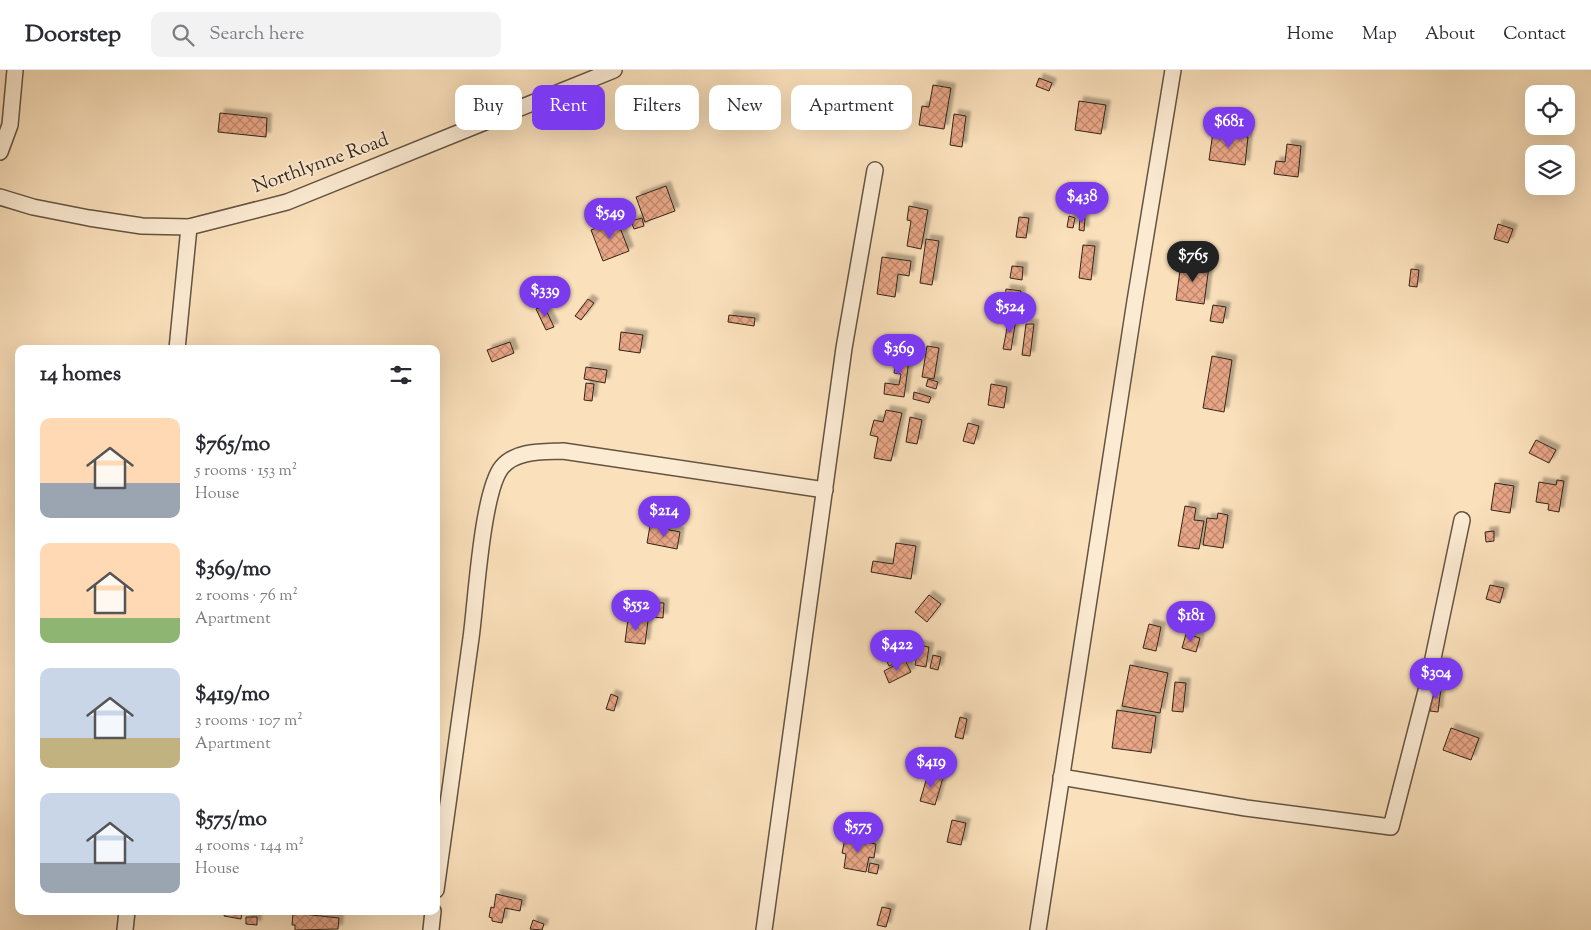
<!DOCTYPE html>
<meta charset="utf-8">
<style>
:root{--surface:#fff;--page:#f2f2f3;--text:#2b2b33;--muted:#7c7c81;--line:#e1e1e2;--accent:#7c3aed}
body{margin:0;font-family:"Sorts Mill Goudy",serif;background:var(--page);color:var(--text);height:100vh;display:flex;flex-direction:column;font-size:19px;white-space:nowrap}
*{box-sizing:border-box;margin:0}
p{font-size:16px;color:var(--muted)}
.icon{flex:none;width:28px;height:28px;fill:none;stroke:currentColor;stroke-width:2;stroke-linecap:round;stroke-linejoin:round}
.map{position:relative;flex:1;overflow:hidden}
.sheet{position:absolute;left:15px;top:275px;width:425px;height:570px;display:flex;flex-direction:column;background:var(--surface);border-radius:10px;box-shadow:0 5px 20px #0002}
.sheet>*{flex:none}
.top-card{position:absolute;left:455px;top:15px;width:475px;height:45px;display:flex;gap:10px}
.fabs{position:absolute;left:1525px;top:15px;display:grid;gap:10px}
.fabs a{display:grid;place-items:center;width:50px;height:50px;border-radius:10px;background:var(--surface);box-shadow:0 5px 20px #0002;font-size:25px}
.price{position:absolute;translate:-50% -42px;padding:0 11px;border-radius:18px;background:var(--accent);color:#fff;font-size:16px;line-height:32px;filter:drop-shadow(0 1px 2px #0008)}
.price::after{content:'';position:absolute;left:50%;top:30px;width:15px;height:11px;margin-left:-8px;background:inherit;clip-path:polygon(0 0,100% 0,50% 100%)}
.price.on{background:#222;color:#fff}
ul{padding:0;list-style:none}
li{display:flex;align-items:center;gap:15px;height:125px;padding:0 25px}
li span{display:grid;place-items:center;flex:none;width:140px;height:100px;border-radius:10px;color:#555}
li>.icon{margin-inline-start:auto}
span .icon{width:60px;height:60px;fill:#fffc;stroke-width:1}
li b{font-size:21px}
h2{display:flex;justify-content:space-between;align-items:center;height:60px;padding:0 25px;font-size:21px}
.tag{padding:0 18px;border-radius:10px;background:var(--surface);box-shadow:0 5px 20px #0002;font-size:18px;line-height:45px}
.tag.on{background:var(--accent);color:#fff}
header{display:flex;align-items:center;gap:30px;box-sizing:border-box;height:70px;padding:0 25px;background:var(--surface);border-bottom:1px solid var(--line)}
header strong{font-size:24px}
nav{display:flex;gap:28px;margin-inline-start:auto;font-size:18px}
.search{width:350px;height:45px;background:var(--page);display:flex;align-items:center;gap:12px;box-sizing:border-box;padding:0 18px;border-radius:10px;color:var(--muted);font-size:19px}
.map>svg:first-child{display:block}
</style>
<header>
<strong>Doorstep</strong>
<div class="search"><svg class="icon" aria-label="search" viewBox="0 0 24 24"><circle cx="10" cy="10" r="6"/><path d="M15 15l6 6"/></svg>Search here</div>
<nav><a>Home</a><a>Map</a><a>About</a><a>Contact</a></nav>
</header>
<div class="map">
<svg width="1591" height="860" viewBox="0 0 1591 860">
<defs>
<pattern id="building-cross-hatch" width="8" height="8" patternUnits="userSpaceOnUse" patternTransform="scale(1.25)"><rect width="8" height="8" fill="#e9a686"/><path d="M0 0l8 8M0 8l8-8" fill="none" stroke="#bd876d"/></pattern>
<filter id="shadow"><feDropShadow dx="4.5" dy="-4.5" stdDeviation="1" flood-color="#0004"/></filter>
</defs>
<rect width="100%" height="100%" fill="#fae0bb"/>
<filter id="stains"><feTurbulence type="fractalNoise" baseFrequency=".004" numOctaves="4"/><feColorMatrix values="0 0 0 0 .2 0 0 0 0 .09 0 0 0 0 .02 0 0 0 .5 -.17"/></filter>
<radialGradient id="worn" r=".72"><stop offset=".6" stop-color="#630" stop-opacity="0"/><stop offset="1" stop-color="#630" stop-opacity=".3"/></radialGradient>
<g fill="url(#building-cross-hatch)" stroke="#32251a" filter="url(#shadow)">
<polygon points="1039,8 1052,13 1049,21 1036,16"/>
<polygon points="933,15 951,18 944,59 919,55 922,36 929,37"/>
<polygon points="1079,31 1106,35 1101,64 1075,60"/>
<polygon points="220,43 267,48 266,67 218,62"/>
<polygon points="954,44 966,46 962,77 950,75"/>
<polygon points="1213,62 1248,67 1245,95 1209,90"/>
<polygon points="1287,74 1301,76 1298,107 1274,104 1276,91 1285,92"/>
<polygon points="666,116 675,141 645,152 636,127"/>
<polygon points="909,136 928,140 921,179 907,176 911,151 907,150"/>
<polygon points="1069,146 1075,148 1073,158 1067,157"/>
<polygon points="1019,147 1029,148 1026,168 1016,167"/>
<polygon points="642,148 644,156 634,159 631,151"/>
<polygon points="1080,148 1085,148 1084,161 1079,160"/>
<polygon points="617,150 629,181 603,191 591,160"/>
<polygon points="1498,154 1513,159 1508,173 1494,169"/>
<polygon points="926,169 939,171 932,215 920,213"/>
<polygon points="1083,175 1095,176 1091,210 1079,208"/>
<polygon points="882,187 911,191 909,206 898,204 895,227 877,224"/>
<polygon points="1181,193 1209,196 1204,234 1176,230"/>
<polygon points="1012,196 1023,197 1022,210 1010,208"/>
<polygon points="1411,199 1419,200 1417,217 1409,216"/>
<polygon points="1006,219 1021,221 1019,239 1004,237"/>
<polygon points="588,229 594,233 581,250 575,246"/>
<polygon points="1213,235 1226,237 1223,253 1210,251"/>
<polygon points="544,236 554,257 546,260 536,239"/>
<polygon points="729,245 755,248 754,256 728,252"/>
<polygon points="1009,248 1016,249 1011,280 1003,279"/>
<polygon points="1026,254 1034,254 1030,286 1022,285"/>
<polygon points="621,262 643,265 640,283 619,280"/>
<polygon points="510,272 514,283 492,292 487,280"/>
<polygon points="927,276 939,278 934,309 922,307"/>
<polygon points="897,282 910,283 904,327 884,324 885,313 899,315 901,304 894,303"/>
<polygon points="1212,286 1232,290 1224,342 1203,338"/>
<polygon points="586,297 607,300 605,313 584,309"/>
<polygon points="928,309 938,312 936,319 926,316"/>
<polygon points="586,313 594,314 592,331 584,330"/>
<polygon points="991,314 1007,317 1004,338 988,335"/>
<polygon points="914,322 931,327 929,333 913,329"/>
<polygon points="886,340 902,343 891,391 874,388 878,367 870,365 874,350 883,352"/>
<polygon points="910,347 922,350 917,374 906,372"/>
<polygon points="968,353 979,356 974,374 963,371"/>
<polygon points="1536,370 1556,380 1549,393 1529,383"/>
<polygon points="1557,410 1564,411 1559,442 1548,440 1549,434 1536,432 1539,412 1556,415"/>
<polygon points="1495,413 1514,416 1510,443 1491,440"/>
<polygon points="1185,436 1196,438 1194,450 1204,451 1199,479 1178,476"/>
<polygon points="1218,443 1228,445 1223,478 1203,475 1207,448 1217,449"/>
<polygon points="650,456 680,462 677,479 647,473"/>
<polygon points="1494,461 1494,471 1486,472 1485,462"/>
<polygon points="896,473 916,476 911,509 871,502 873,491 893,494"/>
<polygon points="1490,515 1504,518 1500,533 1486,529"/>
<polygon points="929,525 941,534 927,552 915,542"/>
<polygon points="643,532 664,533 663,548 642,546"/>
<polygon points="628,549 648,551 645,574 625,572"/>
<polygon points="1149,554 1161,557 1156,581 1143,578"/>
<polygon points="1186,564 1200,568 1196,582 1182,578"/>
<polygon points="897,566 907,588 889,596 879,575"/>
<polygon points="919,575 929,577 926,597 915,595"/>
<polygon points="933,585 941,587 938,600 930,598"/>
<polygon points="905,590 911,602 889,613 884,601"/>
<polygon points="1439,591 1447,593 1443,615 1435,613"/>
<polygon points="1130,595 1168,603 1160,643 1122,636"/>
<polygon points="1175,612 1186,613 1183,642 1172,641"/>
<polygon points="1433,617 1441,618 1438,642 1430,641"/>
<polygon points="611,624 618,627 614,641 606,639"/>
<polygon points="1117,640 1156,646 1151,683 1112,678"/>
<polygon points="960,647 967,649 963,669 955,667"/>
<polygon points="1451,658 1479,668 1471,690 1443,680"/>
<polygon points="928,704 943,708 935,735 920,731"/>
<polygon points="952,750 966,753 961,775 947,772"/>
<polygon points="845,768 876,774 874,788 869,787 866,802 844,798 846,784 842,783"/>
<polygon points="870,793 879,795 877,804 868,802"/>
<polygon points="496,824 522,830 520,841 505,838 502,853 492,851 492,848 489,847 491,837 494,838"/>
<polygon points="882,837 891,839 886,857 877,855"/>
<polygon points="225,841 242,841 241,849 224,846"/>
<polygon points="293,843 339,848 338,859 295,860 295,855 292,855"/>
<polygon points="246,847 257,847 257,855 246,854"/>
<polygon points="533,850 544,854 542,860 530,859"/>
</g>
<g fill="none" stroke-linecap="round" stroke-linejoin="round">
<g stroke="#645442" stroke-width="18">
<g id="minor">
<polyline points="0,82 10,55 15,0"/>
<polyline points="0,127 33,137 89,148 142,156 189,157 287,132 614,0"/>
<polyline points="177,279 189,157"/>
<polyline points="1061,707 1246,738 1391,757 1427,617 1462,450"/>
<path d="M436,820C448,736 460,652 471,568C476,532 482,421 502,397C516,380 544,382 563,381L825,420"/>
<polyline points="125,860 127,841"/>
<polyline points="431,860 433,841"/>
<polyline points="764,860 844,278 875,100"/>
<polyline points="1038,860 1135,231 1173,0"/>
</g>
</g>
<use href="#minor" stroke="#fcebd3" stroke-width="15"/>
</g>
<g text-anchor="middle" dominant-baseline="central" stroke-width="4" stroke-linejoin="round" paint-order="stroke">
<g font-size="19" fill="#32251a" stroke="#fcebd3">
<text transform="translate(321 94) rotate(-20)">Northlynne Road</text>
</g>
</g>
<rect width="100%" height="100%" filter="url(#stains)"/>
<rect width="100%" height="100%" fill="url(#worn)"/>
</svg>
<div class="fabs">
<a><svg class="icon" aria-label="locate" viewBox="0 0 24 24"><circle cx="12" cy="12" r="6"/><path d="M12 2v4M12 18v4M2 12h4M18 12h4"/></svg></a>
<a><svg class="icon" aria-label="layers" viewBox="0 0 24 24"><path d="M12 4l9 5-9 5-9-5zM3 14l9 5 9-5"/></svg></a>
</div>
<b class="price" style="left:1229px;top:79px">$681</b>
<b class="price" style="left:1082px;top:154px">$438</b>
<b class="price" style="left:610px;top:170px">$549</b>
<b class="price on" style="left:1193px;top:213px">$765</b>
<b class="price" style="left:545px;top:248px">$339</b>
<b class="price" style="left:1010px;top:264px">$524</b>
<b class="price" style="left:899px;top:306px">$369</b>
<b class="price" style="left:664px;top:468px">$214</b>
<b class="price" style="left:636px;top:562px">$552</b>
<b class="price" style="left:1191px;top:573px">$181</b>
<b class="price" style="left:897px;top:602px">$422</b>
<b class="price" style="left:1436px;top:630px">$304</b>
<b class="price" style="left:931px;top:719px">$419</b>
<b class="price" style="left:858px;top:784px">$575</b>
<div class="top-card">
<a class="tag">Buy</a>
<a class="tag on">Rent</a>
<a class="tag">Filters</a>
<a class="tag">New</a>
<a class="tag">Apartment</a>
</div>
<section class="sheet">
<h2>14 homes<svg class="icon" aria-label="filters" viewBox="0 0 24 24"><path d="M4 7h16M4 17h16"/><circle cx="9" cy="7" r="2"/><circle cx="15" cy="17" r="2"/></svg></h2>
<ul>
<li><span style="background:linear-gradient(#ffd9b3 65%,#9aa5b1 0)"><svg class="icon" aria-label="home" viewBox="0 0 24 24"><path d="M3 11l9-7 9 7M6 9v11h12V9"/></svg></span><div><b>$765/mo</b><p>5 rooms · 153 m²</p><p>House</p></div></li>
<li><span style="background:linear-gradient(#ffd9b3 75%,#8fb573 0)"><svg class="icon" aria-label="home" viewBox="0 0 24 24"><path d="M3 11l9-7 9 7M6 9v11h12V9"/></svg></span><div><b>$369/mo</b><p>2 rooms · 76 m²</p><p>Apartment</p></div></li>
<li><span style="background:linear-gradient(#c9d6e8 70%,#c2b280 0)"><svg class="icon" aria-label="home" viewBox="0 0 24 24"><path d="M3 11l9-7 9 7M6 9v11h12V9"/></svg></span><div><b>$419/mo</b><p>3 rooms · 107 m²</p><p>Apartment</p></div></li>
<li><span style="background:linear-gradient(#c9d6e8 70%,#9aa5b1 0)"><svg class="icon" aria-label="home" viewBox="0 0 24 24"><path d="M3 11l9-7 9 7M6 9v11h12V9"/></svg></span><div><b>$575/mo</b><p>4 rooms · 144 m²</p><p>House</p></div></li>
</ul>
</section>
</div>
